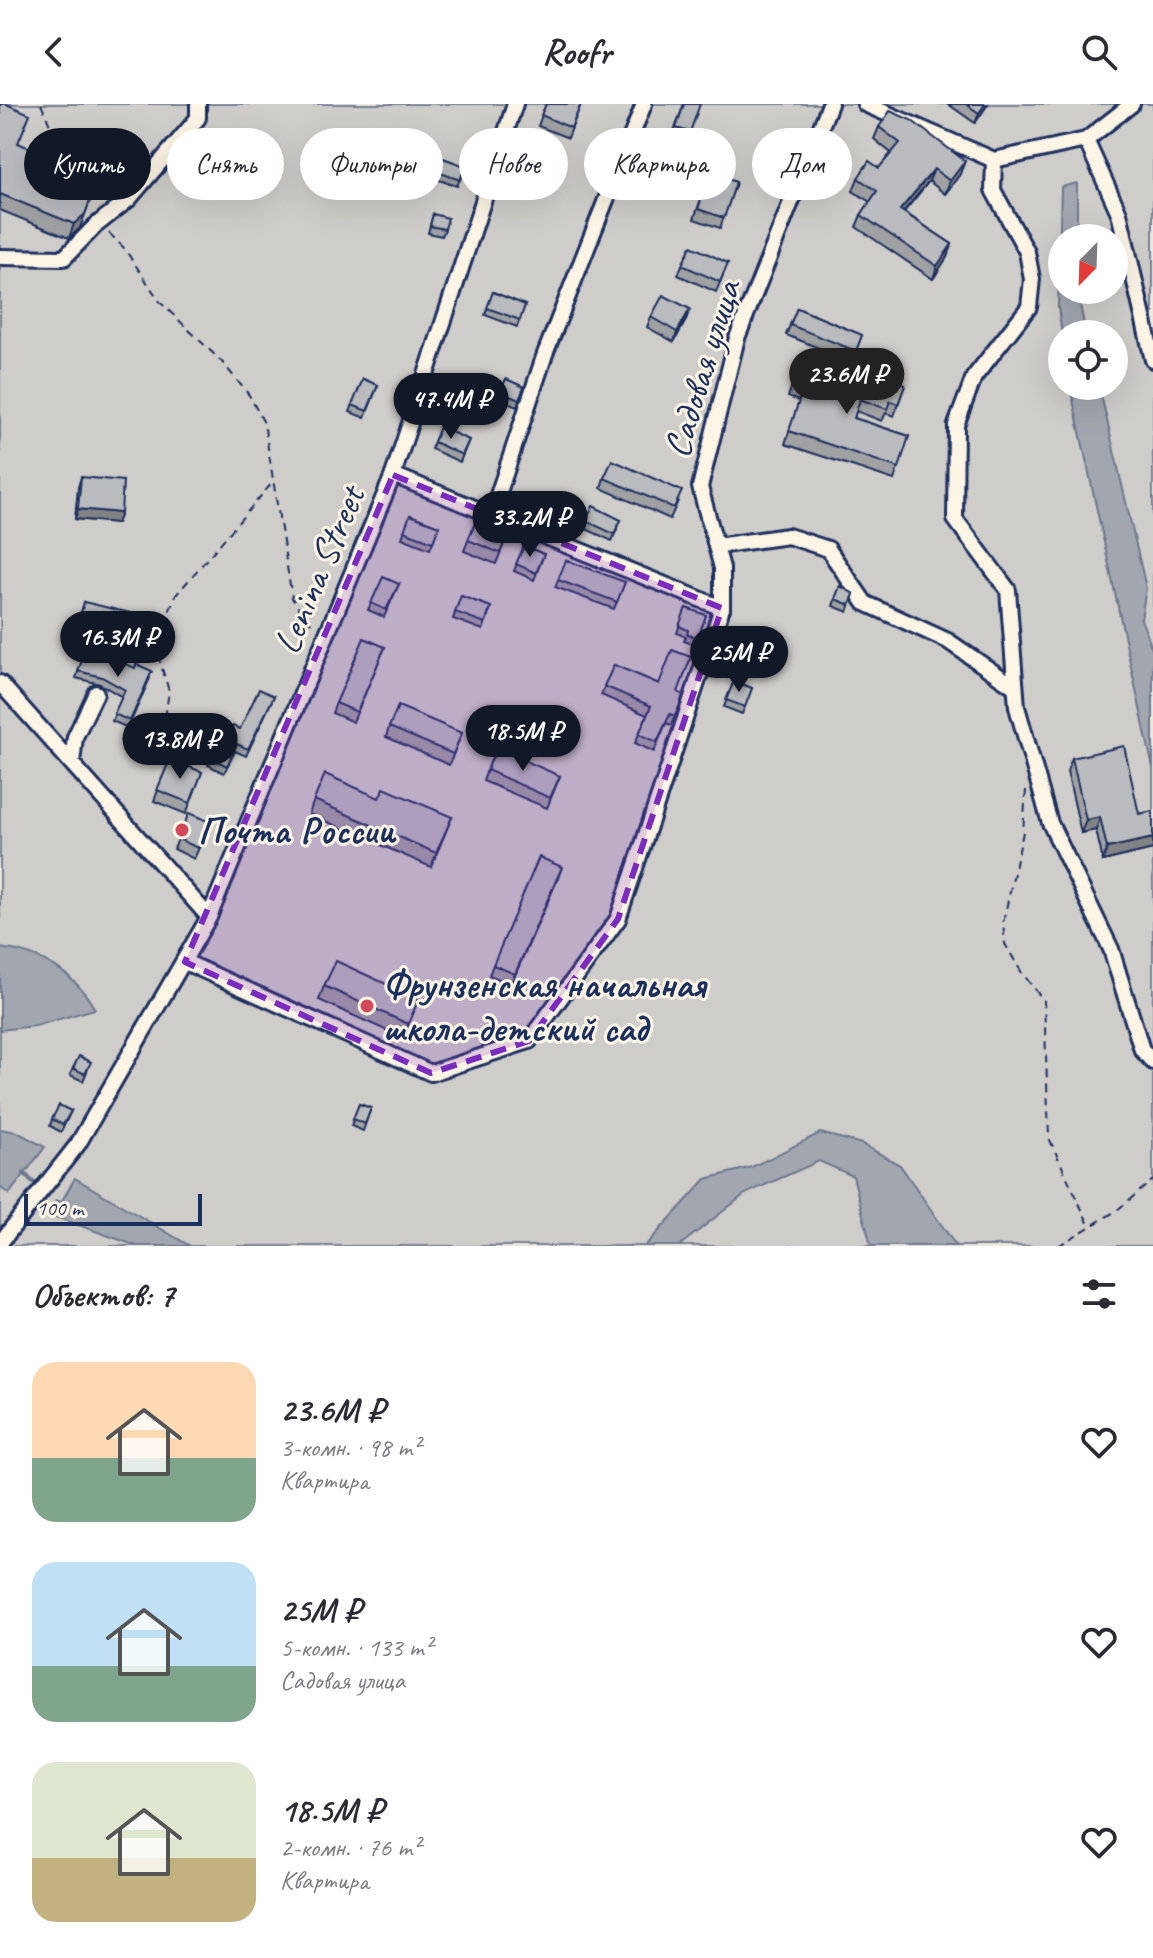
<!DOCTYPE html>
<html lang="ru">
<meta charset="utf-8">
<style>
:root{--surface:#fff;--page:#f2f2f3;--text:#2b2b33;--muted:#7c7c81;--accent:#111827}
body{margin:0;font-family:Caveat,sans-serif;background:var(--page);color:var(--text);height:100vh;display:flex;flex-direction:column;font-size:30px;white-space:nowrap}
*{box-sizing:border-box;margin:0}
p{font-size:26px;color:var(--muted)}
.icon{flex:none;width:44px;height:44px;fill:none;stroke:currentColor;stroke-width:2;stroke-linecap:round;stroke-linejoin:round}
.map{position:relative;height:1142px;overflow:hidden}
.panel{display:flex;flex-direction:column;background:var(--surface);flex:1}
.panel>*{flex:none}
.hud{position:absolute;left:24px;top:24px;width:1106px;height:72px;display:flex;gap:16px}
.needle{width:52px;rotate:203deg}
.controls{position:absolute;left:1048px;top:120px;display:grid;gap:16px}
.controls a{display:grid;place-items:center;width:80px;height:80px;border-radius:50%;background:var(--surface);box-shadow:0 8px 32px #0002;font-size:40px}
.scale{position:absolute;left:24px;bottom:20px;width:178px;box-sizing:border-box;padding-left:8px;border:4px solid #1b2f5e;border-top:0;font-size:22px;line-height:28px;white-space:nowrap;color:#1b2f5e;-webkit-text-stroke:6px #fcf5e5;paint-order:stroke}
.price{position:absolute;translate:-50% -68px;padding:0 18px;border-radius:28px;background:var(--accent);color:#fff;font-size:26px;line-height:52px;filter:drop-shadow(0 2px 4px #0008)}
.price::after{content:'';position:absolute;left:50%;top:48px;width:24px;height:18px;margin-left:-12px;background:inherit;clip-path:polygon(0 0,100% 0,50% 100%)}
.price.selected{background:#222;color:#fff}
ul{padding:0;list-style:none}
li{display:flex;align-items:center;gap:24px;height:200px;padding:0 32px}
li span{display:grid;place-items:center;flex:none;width:224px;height:160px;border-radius:24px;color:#555}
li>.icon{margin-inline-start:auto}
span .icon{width:96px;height:96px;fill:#fffc;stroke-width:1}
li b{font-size:34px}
h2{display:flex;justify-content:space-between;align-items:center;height:96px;padding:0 32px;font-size:34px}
.pill{padding:0 28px;border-radius:36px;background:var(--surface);box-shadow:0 8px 32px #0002;font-size:28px;line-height:72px}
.pill.selected{background:var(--accent);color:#fff}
header{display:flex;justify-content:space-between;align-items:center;height:104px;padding:0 32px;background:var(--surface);font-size:36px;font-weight:700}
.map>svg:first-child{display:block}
</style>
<header><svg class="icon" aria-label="back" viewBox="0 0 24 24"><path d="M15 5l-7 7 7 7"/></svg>Roofr<svg class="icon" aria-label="search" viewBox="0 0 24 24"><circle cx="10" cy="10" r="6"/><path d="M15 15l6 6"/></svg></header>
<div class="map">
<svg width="1153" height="1142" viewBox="0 0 1153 1142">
<rect width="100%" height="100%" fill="#eee9dd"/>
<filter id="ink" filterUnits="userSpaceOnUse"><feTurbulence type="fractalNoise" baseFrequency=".0125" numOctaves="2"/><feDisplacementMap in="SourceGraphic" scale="16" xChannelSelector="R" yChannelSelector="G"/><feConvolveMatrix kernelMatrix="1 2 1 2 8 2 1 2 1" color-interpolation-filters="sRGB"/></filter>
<g filter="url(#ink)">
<path fill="#cfcdca" stroke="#757e94" stroke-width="2" fill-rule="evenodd" d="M0,0H1153V1142H0ZM1062,134H1114V186H1062ZM1062,230H1114V282H1062Z"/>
<g fill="#a2a7af" stroke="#6c778f" stroke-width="2">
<polygon points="1077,79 1077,134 1062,134 1062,186 1077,186 1086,230 1062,230 1058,203 1061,83"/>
<polygon points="1070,282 1099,282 1146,484 1141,515 1153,547 1153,664"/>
<path d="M0,844C42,849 74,868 95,905L35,922L0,926Z"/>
<polygon points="0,1025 17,1028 45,1043 9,1090 0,1083"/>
<polygon points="820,1029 862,1040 900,1061 956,1142 871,1142 853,1072 819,1057 745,1090 679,1142 645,1142 706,1075 752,1063"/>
<polygon points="75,1074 190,1142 137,1142 53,1112"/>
</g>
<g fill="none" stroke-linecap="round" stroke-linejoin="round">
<g stroke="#6c778f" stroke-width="4">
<polyline points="24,1069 37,1082"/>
<polyline points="56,1097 61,1099"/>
</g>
<g stroke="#1b2f5e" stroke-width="20">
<g id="minor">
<polyline points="865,0 994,56 1086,36 1132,0"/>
<polyline points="1086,36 1119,109 1153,256"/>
<polyline points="994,56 993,86 1027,148 1032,175 1029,203 974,273 956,321 955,415 1008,486 1017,603 1050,719 1111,845 1142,946 1153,958"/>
<polyline points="0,153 64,154 95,122 129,95 198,14 198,0"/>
<polyline points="393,371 722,504"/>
<polyline points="491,412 545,250 644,0"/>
<polyline points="716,442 788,432 828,445 865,499 948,537 1015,583"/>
<polyline points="0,579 209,813 78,1040 0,1139"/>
<polyline points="72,659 75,633 96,589"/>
<polyline points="209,813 393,371 515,0"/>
<polyline points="185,858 431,969 529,937 618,815 722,504 722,464 700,383 737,234 830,0"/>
</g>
</g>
<g stroke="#1b2f5e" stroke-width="2" stroke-dasharray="8 6" stroke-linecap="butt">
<polyline points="41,0 63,52 75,67 86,92"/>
<polyline points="109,129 124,144 161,199 222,258 249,291 264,319 292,494 305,514 315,522"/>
<polyline points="161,641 169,587 155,542 176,491 272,379"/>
<polyline points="1026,686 1023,728 1003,819 1005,840 1022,869 1044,897 1049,1034 1089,1121"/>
<polyline points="1058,1142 1116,1107 1153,1076"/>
</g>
<use href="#minor" stroke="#fcf5e5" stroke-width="14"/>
</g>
<g fill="#a0a1a3" stroke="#1b2f5e" stroke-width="2">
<polygon points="0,0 18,40 38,72 80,124 69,134 0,106"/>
<polygon points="546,0 581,0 568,34 538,22"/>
<polygon points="684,0 690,28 687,35 673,30"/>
<polygon points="948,0 988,0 975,19"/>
<polygon points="879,23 960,70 945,90 929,77 904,108 952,140 947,153 933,175 856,123 861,111 870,98 853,87 858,74 879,64 891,49 874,35"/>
<polygon points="658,30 673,36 665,59 649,54"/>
<polygon points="440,53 465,62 457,82 433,74"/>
<polygon points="710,69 736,78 720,124 694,115"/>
<polygon points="433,110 445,125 442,132 428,129"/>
<polygon points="728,159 716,188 678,171 682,161"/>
<polygon points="493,188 525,201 517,223 485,211"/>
<polygon points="797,204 862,231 852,257 786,231"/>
<polygon points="651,213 686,216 674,238 647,223"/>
<polygon points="799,261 878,288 905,281 894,312 886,309 882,317 856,307 854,314 909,332 894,376 785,340 799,297 788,293"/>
<polygon points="363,275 378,281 365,314 350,308"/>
<polygon points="506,275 524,283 517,303 498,295"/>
<polygon points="440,323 469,336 460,358 431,345"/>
<polygon points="81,373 121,409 117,419 75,415 78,383"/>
<polygon points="604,374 678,397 670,415 601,384"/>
<polygon points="410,411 439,422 430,445 402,434"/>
<polygon points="621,416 612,437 584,424 586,417"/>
<polygon points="475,419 507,432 496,460 464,447"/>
<polygon points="524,442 544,450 534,476 514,467"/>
<polygon points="558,476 625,478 614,505 555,483"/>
<polygon points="399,480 384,513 368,506 371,499"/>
<polygon points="840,482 854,490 848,508 833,502"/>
<polygon points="461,492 491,503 483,526 453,515"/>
<polygon points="84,498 142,534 138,544 75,529"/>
<polygon points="686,504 706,511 695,541 684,537 686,533 677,529"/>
<polygon points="385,543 353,618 332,609 336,599"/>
<polygon points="87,544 150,574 128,624 112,617 122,593 100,580 76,574"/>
<polygon points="614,561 678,588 675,612 671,621 666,619 654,648 635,639 647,611 601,591"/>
<polygon points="734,577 752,584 742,610 724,603"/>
<polygon points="274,592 246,652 235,647 224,669 208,661 211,654 227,635 240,625"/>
<polygon points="389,623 462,629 449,661 386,633"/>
<polygon points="1072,654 1139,710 1153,707 1153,745 1103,757 1096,726 1081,729 1067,667"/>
<polygon points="170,655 202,668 186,710 154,697"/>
<polygon points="487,666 560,672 547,704 483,677"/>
<polygon points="314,696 452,713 431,763 309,710"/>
<polygon points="206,728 194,755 174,745 178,735"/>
<polygon points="558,774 511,880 489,871 493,861"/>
<polygon points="324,882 414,908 403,934 319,896"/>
<polygon points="73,964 88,965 83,977 70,971"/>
<polygon points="359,1000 371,1004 363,1027 351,1022"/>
<polygon points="71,1007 61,1028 50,1022 52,1015"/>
</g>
<g fill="#828385" stroke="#1b2f5e" stroke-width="2">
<polygon points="985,0 988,0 975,19 979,9"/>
<polygon points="965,57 960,70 945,90 950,77"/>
<polygon points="934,65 929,77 895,118 900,106"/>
<polygon points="91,94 80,124 69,134 74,120"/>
<polygon points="952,140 947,153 933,175 937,162"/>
<polygon points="690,205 686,216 674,238 677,228"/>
<polygon points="78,405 121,409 117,419 75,415"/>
<polygon points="1100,713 1096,726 1081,729 1086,716"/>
<polygon points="1153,734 1153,745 1103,757 1107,744"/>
<polygon points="562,763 558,774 511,880 515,870"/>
</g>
<g fill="#babbbe" stroke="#1b2f5e" stroke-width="2">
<polygon points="0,0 6,0 30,10 18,39 46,51 37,72 91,94 85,110 74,120 0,90"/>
<polygon points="546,0 581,0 571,24 541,11"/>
<polygon points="684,0 700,0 690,28 676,24"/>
<polygon points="966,0 985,0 979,9"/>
<polygon points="890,7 911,16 965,57 950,77 934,65 900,106 952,140 937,162 861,111 877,87 858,74 869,57 879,64 900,39 879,23"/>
<polygon points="658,30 673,36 667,52 652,47"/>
<polygon points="440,53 465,62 460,76 435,67"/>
<polygon points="710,69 736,78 724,114 698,105"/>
<polygon points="433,110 448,114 445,125 430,122"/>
<polygon points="691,142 728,159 720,178 682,161"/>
<polygon points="493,188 525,201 520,216 487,204"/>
<polygon points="663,191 690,205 677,228 651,213"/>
<polygon points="797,204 862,231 856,247 790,221"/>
<polygon points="799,261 878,288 883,274 905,281 898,300 890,297 887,305 860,295 854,314 909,332 899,364 789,327 803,285 793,281"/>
<polygon points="363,275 378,281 367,307 352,301"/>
<polygon points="506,275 524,283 519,296 500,288"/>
<polygon points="440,323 469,336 462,351 434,338"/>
<polygon points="612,356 682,387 674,404 604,374"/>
<polygon points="81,373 123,377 121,409 78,405"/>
<polygon points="593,402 621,416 614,430 586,417"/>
<polygon points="410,411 439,422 433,438 404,427"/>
<polygon points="475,419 507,432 500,449 468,436"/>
<polygon points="524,442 544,450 536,469 516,460"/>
<polygon points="566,456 625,478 617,498 558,476"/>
<polygon points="383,473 399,480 386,506 371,499"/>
<polygon points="840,482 854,490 850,501 835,495"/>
<polygon points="461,492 491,503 485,519 455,508"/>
<polygon points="84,498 147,513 142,534 79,518"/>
<polygon points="686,504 706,511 698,534 687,530 688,526 679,522"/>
<polygon points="364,534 385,543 357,608 336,599"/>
<polygon points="87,544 135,564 136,560 152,567 130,617 114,610 125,586 102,573 78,567"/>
<polygon points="672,546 691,553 678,588 683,591 679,603 675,612 670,610 657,638 639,630 651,602 604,582 614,561 659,580"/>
<polygon points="734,577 752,584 745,603 726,596"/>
<polygon points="259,585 274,592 248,645 237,640 227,662 211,654 221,632 227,635 233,622 240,625"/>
<polygon points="398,602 462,629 453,650 389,623"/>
<polygon points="1124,642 1139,710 1153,707 1153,734 1107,744 1100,713 1086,716 1072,654"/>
<polygon points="496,644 560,672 550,694 487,666"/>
<polygon points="170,655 202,668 190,699 157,686"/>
<polygon points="325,670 379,694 384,684 452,713 436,749 314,696"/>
<polygon points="189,709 210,718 198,744 178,735"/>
<polygon points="539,753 562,763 515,870 493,861"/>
<polygon points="336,857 419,895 408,920 324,882"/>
<polygon points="79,952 91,958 85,970 73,964"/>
<polygon points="359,1000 371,1004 365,1020 353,1015"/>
<polygon points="59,1001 71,1007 63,1021 52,1015"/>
</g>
</g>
<path fill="#7b2cbf" fill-opacity="0.2" stroke="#7b2cbf" stroke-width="6" stroke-dasharray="16 10" stroke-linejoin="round" d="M393,371L722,504L618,815L529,937L431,969L185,858Z"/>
<g fill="#d1495b" stroke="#fcf5e5" stroke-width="3">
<circle cx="182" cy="726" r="8"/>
<circle cx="367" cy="902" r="8"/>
</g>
<g text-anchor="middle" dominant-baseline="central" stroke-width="6" stroke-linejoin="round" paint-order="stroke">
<g font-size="38" fill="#1b2f5e" stroke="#fcf5e5">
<text transform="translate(702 265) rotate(-73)">Садовая улица</text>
<text transform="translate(319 466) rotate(-67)">Lenina Street</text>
</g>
<g font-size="38" font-weight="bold" fill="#1b2f5e" stroke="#fcf5e5" text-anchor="start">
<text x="198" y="726">Почта России</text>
<text x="383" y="880">Фрунзенская начальная<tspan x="383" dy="44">школа-детский сад</tspan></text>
</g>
</g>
</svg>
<div class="controls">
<a><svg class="needle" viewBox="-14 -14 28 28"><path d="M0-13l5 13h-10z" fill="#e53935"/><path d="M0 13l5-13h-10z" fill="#7c7c81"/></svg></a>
<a><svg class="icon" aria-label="locate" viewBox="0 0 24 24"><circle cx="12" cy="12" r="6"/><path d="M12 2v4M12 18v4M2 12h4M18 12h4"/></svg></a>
</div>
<div class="scale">100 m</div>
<b class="price selected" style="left:847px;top:312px">23.6M ₽</b>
<b class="price" style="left:451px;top:337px">47.4M ₽</b>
<b class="price" style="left:530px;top:455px">33.2M ₽</b>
<b class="price" style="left:118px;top:575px">16.3M ₽</b>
<b class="price" style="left:739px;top:590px">25M ₽</b>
<b class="price" style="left:523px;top:669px">18.5M ₽</b>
<b class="price" style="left:180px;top:677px">13.8M ₽</b>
<div class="hud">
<a class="pill selected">Купить</a>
<a class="pill">Снять</a>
<a class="pill">Фильтры</a>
<a class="pill">Новое</a>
<a class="pill">Квартира</a>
<a class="pill">Дом</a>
</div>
</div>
<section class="panel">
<h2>Объектов: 7<svg class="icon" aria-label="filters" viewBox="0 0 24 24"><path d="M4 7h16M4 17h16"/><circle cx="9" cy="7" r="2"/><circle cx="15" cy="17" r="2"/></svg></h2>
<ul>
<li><span style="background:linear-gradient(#ffd9b3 60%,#7fa58c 0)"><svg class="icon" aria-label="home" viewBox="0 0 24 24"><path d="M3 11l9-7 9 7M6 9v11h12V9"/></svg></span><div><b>23.6M ₽</b><p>3-комн. · 98 m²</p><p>Квартира</p></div><svg class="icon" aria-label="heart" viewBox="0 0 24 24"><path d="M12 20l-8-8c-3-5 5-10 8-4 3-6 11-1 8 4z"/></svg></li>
<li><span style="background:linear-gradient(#bfe0f5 65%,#7fa58c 0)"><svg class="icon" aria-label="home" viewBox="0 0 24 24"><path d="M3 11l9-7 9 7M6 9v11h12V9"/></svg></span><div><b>25M ₽</b><p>5-комн. · 133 m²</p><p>Садовая улица</p></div><svg class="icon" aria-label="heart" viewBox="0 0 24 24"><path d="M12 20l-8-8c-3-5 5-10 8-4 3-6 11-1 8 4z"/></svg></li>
<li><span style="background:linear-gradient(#dfe7d0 60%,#c2b280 0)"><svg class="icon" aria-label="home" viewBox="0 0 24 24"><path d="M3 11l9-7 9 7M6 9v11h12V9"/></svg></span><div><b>18.5M ₽</b><p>2-комн. · 76 m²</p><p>Квартира</p></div><svg class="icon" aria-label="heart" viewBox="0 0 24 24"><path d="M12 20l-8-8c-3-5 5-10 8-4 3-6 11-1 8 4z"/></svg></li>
</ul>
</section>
